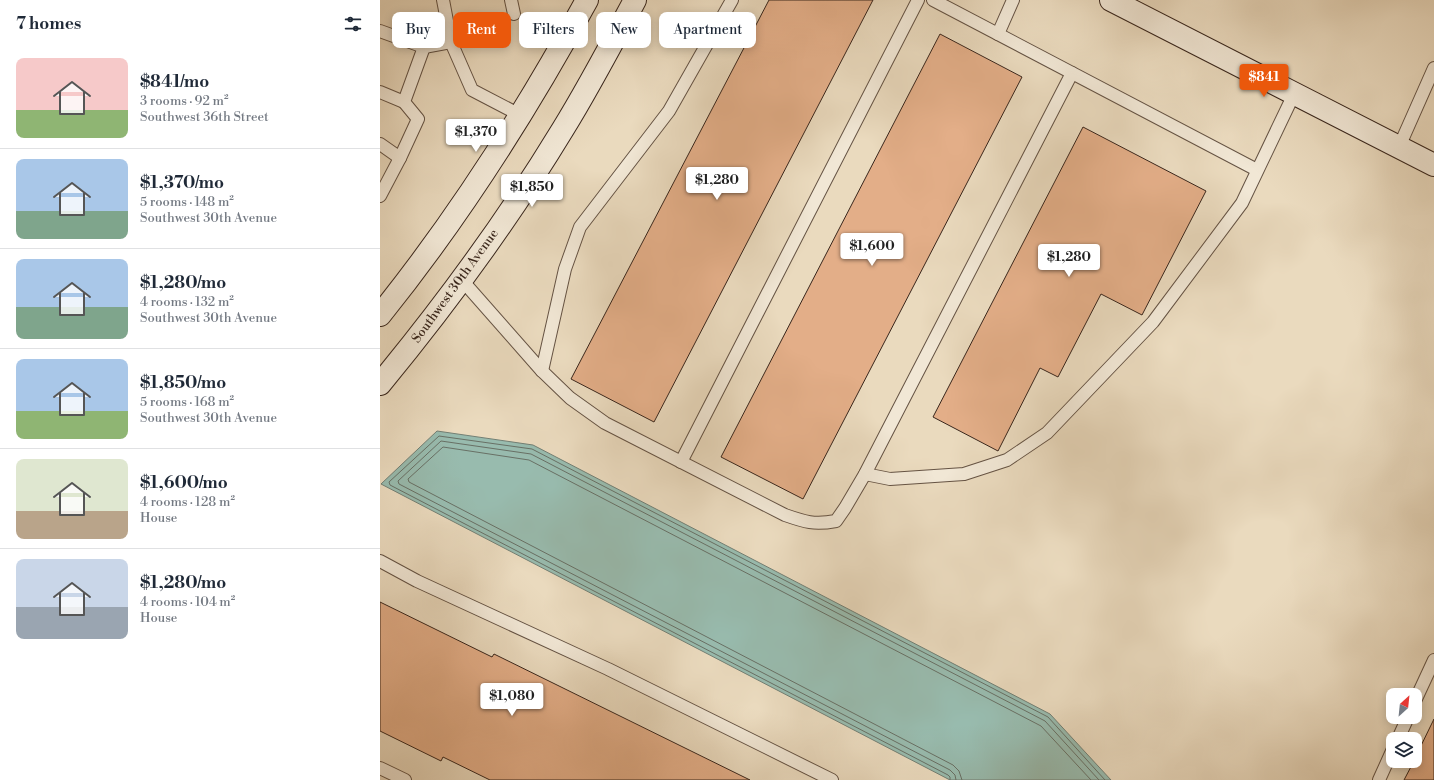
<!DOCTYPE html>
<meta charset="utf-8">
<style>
:root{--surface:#fff;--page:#f6f6f7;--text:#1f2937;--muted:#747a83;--line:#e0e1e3;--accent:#ea580c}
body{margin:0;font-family:"Libre Bodoni",serif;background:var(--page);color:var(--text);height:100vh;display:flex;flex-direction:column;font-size:15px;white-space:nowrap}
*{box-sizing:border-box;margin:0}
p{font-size:13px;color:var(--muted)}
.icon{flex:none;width:22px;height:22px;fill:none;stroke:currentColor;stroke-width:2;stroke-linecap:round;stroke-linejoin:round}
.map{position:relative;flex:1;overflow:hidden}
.drawer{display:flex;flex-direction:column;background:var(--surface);width:380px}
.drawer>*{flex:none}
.banner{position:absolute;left:12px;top:12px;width:380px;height:36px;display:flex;gap:8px}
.needle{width:26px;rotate:27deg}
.controls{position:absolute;left:1006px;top:688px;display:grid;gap:8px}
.controls a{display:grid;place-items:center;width:36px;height:36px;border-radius:8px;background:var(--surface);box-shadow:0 2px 10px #0003;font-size:20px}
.price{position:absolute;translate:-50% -34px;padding:0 9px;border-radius:4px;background:#fff;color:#222;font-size:13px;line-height:26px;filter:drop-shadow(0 1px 2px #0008)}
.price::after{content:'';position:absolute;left:50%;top:24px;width:12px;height:9px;margin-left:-6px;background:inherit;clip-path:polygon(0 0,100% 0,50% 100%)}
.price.selected{background:var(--accent);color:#fff}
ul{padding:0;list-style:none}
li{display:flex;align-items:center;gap:12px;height:100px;padding:0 16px}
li+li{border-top:1px solid var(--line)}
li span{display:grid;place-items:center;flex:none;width:112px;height:80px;border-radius:8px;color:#555}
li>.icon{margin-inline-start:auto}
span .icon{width:48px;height:48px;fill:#fffc;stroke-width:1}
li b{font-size:17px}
h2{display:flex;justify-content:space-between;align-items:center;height:48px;padding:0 16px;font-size:17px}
.tag{padding:0 14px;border-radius:8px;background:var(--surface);box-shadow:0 2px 10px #0003;font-size:14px;line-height:36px}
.tag.selected{background:var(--accent);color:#fff}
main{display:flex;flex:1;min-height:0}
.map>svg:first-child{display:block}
</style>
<main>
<section class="drawer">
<h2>7 homes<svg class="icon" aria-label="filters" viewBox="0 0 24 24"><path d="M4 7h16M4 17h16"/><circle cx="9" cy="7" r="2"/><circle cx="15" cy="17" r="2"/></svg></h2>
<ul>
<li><span style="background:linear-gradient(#f6c9c9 65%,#8fb573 0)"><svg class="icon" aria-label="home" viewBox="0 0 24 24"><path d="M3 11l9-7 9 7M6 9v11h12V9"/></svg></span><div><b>$841/mo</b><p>3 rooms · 92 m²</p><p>Southwest 36th Street</p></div></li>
<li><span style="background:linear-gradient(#a9c7e8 65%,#7fa58c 0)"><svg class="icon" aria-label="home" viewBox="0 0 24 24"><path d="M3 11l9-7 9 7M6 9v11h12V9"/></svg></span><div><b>$1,370/mo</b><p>5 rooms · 148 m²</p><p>Southwest 30th Avenue</p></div></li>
<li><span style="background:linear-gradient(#a9c7e8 60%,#7fa58c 0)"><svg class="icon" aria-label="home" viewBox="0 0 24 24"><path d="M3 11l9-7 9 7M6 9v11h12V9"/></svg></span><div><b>$1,280/mo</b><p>4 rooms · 132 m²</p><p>Southwest 30th Avenue</p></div></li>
<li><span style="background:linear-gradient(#a9c7e8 65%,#8fb573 0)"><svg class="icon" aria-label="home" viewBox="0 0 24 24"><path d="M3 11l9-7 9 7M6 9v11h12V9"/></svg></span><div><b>$1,850/mo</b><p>5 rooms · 168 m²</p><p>Southwest 30th Avenue</p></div></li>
<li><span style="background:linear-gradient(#dfe7d0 65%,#b9a48a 0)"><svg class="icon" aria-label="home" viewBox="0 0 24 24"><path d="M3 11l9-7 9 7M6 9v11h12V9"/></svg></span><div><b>$1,600/mo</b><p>4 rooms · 128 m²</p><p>House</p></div></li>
<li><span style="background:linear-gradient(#c9d6e8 60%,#9aa5b1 0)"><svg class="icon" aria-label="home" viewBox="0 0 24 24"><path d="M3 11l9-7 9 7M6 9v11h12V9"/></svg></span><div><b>$1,280/mo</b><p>4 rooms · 104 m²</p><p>House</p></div></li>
</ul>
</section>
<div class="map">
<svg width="1054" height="780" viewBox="0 0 1054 780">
<rect width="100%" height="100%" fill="#eadabe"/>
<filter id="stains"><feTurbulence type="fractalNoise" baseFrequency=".005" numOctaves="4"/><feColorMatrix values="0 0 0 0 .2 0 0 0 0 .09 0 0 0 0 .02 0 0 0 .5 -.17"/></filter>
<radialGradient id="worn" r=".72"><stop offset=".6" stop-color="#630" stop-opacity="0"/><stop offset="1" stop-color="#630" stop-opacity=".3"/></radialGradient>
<polygon fill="#98bbae" stroke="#727f74" points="57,431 153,445 670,714 731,780 570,780 1,484"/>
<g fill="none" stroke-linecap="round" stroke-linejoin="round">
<g stroke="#687065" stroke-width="1">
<polyline points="570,780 570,777 568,775 10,485 9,482 59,436 152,449 668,717 725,780"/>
<polyline points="576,780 575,775 570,770 19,484 18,481 61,441 151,454 665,721 719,780"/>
<polyline points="582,780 579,771 573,765 29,482 28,479 63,447 149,460 661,726 711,780"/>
</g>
</g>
<g fill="#e3ae88" stroke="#39261c">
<polygon points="389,0 493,0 274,422 191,379"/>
<polygon points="560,34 642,77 423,499 341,457"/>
<polygon points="703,127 826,191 762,315 721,294 678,377 660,368 618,451 553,417"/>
<polygon points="0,602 112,657 114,654 370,780 110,780 63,757 61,761 0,731"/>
<polygon points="1054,719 1054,780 1024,780 1034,761 1035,761 1035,758"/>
</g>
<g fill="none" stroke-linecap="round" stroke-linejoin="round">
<g stroke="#655344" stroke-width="14">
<g id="lane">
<polyline points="63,0 71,42 92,90 140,115"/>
<polyline points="131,0 134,14"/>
<polyline points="553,0 877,170"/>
<polyline points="0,31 44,47 71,42"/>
<polyline points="618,34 633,0"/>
<polyline points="0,92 24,102"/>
<polyline points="0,144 20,158 0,196"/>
<polyline points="1019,147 1054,68"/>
<polyline points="20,158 38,119 24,102 44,47"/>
<path d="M81,279L162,371L190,398L225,423L405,515C425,522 434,525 456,521L465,508L485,474L692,73"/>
<polyline points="162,371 185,269 200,227 289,111 352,0"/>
<polyline points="301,462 538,0"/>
<polyline points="485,474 510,479 584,474 627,460 667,433 773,322 862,203 914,94"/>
<polyline points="0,561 37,581 228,669 452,780"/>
<polyline points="1035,701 1054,660"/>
<polyline points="1018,739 1028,717"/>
<polyline points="0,768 25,780"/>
<polyline points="999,780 1013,749"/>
</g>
</g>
<g stroke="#39261c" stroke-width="24">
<g id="secondary">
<polyline points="731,0 1054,165"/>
<path d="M0,315C79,217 147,110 207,0"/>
<path d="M0,384C66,304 129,218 183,129C209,87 232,43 255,0"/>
</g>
</g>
<use href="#lane" stroke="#f1e7d5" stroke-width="12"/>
<use href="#secondary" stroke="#f1e7d5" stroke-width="22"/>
</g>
<g text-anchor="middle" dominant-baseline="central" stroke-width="3" stroke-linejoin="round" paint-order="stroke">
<g font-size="13" fill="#39261c" stroke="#f1e7d5">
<text transform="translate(75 286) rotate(-54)">Southwest 30th Avenue</text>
</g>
</g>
<rect width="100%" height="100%" filter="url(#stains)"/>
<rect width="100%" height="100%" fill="url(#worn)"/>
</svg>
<div class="controls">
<a><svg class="needle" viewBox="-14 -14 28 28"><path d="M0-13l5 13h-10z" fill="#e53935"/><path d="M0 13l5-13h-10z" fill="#747a83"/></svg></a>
<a><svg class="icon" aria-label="layers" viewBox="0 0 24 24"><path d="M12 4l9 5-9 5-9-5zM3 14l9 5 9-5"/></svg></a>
</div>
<b class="price selected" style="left:884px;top:98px">$841</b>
<b class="price" style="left:96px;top:153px">$1,370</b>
<b class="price" style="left:337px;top:201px">$1,280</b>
<b class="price" style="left:152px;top:208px">$1,850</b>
<b class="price" style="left:492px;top:267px">$1,600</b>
<b class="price" style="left:689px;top:278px">$1,280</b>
<b class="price" style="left:132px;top:717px">$1,080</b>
<div class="banner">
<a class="tag">Buy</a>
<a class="tag selected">Rent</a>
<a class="tag">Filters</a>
<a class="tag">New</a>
<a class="tag">Apartment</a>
</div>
</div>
</main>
